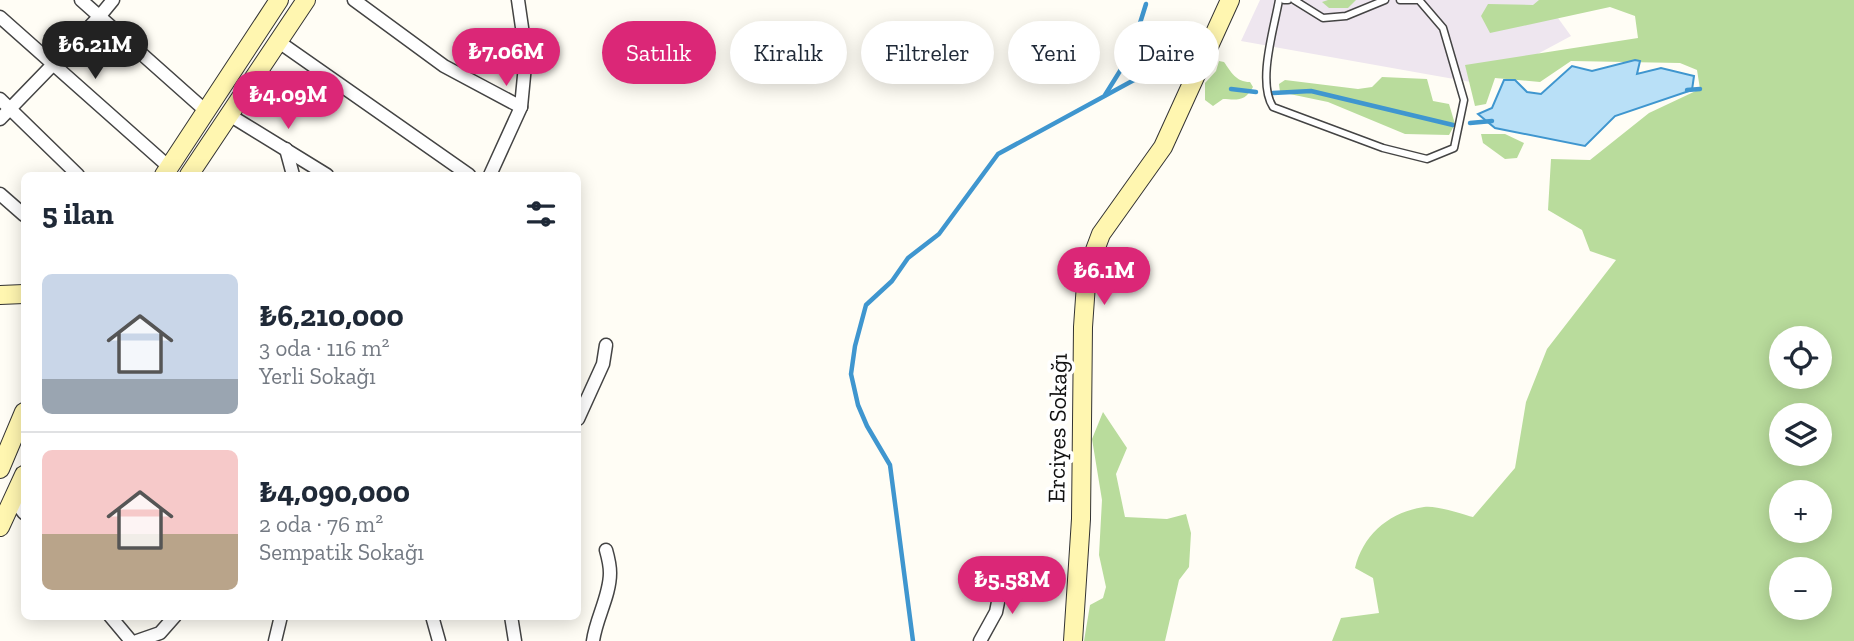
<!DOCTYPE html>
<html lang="tr">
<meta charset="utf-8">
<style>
:root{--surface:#fff;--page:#f2f2f3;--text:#1f2937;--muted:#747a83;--line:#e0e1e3;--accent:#db2777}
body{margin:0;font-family:"Zilla Slab",serif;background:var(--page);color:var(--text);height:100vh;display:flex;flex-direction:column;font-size:26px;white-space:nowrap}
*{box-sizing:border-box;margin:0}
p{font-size:23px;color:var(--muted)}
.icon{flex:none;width:38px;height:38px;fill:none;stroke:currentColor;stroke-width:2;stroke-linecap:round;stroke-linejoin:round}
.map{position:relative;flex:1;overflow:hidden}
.panel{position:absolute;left:21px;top:172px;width:560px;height:448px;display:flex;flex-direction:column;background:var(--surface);border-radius:10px;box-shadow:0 4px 18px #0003}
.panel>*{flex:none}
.top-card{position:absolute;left:602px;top:21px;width:665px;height:63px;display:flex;gap:14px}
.buttons{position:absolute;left:1769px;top:326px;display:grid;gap:14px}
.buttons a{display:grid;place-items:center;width:63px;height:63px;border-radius:50%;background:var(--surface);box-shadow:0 4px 18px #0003;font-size:35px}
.price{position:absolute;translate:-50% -60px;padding:0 16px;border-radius:24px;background:var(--accent);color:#fff;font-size:23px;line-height:46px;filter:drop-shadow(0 2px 4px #0008)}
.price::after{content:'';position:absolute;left:50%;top:42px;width:21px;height:16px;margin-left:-10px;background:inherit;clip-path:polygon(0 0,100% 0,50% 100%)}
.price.active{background:#222;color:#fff}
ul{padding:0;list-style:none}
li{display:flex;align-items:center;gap:21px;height:175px;padding:0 21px}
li+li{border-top:2px solid var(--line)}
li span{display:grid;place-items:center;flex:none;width:196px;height:140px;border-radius:10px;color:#555}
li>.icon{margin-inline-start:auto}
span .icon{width:84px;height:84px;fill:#fffc;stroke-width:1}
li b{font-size:30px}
h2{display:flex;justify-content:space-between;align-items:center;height:84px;padding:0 21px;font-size:30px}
.chip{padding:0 24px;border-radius:32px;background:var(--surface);box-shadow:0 4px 18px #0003;font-size:24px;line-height:63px}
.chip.active{background:var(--accent);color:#fff}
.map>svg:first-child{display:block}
</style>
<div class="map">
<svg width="1854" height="641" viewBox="0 0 1854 641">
<rect width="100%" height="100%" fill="#fffdf5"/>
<polygon fill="#eee6ef" points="1260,0 1545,0 1571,36 1482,84 1241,41"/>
<g fill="#b9dc9c" fill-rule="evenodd">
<polygon points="1328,0 1356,0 1348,8 1329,8 1322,2"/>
<path d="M1539,0H1854V641H1332L1341,618L1379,613L1373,578L1355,568C1363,535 1389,512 1424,507C1436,505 1461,514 1473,517L1515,468L1526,402L1547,349L1616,260L1590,251L1582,230L1548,210L1551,159L1590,160L1649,113L1700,89L1697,70L1680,63L1571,61L1540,82L1495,78L1486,104L1475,106L1465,65L1638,38L1635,16L1610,7L1490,33L1481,16L1488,4L1533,5ZM1782,338H1820V376H1782ZM1782,415H1820V453H1782ZM1782,492H1820V530H1782ZM1782,569H1820V607H1782Z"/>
<path d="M1219,61L1224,62C1231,72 1236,82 1250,82L1253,87C1245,101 1239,100 1223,99L1213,106L1205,100V83L1216,71Z"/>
<polygon points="1382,77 1427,79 1433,101 1449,104 1455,124 1449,135 1405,134 1328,102 1280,92 1279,84 1285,80 1358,89 1372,87"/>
<polygon points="1481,134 1505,134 1524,143 1517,158 1505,159 1483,143"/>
<polygon points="1103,412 1127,448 1116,474 1125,517 1167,519 1186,514 1191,533 1189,567 1179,580 1165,641 1084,641 1090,605 1103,598 1106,587 1099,555 1102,500 1092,439"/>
</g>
<polygon fill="#b9e0f7" stroke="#3f96cf" stroke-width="2" points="1635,60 1640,61 1637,74 1661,68 1694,76 1692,90 1615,116 1585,146 1495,128 1478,114 1492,108 1504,80 1515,80 1527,92 1541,94 1572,66 1592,71"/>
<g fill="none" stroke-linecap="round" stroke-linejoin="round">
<g stroke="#3f96cf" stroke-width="4.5">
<polyline points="1231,89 1256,92"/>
<polyline points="1687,90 1700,89"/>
<polyline points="1273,93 1311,91 1453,125"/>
<polyline points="1105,95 1130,55 1146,4"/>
<polyline points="1470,123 1492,121"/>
<polyline points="913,641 890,465 867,426 858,405 851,374 855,346 866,305 892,281 908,258 939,234 998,154 1134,80 1151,77 1170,80"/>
</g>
<g stroke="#444" stroke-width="9">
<g id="lane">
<path d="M1279,0C1274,29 1257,82 1273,107L1383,148L1427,159L1454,148L1464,100L1443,28L1419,0H1400"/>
<polyline points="1284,0 1288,0"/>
<polyline points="1294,0 1323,18 1346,16 1385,0"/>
</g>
</g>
<g stroke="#444" stroke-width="15">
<g id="street">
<polyline points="81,0 207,112"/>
<polyline points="354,0 444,66 521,107"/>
<polyline points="0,17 169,167"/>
<polyline points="279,42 469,175"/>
<polyline points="0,99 78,175"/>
<polyline points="231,116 327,175"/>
<polyline points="0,119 99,17 113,0"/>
<polyline points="286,149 293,175"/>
<polyline points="490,175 521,107 526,55 518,0"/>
<polyline points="0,194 24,215"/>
<polyline points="578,419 603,364 606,345"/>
<polyline points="13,499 24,513"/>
<polyline points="110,616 131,641"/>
<polyline points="432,616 439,641"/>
<polyline points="511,616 515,641"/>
<polyline points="137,641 160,633 175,616"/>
<polyline points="275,641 281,616"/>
<path d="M593,641C596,618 610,596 610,573C610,565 608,557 606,550"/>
<polyline points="980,641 996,612 1003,577"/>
</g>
</g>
<g stroke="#333" stroke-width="20">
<g id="secondary">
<polyline points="164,175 279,0"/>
<polyline points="189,175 306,0"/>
<polyline points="0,295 24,294"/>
<polyline points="0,469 24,412"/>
<polyline points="0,527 24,475"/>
<polyline points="1073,641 1081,519 1083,327 1086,284 1092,258 1101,234 1163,147 1230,0"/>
</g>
</g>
<use href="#lane" stroke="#fff" stroke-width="6"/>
<use href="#street" stroke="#fff" stroke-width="12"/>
<use href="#secondary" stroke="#fff6b0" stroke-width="18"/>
</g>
<g text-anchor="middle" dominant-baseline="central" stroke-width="7" stroke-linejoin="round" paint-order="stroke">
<g font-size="24" fill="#111" stroke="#fff">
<text transform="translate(1057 428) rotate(-89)">Erciyes Sokağı</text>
</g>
</g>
</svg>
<div class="buttons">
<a><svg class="icon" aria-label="locate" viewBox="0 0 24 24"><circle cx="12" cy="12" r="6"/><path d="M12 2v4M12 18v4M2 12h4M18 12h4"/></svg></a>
<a><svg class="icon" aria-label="layers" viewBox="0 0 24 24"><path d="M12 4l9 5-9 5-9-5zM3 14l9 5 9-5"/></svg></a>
<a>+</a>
<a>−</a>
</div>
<b class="price active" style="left:95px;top:81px">₺6.21M</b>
<b class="price" style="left:506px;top:88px">₺7.06M</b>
<b class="price" style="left:288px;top:131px">₺4.09M</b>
<b class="price" style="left:1104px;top:307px">₺6.1M</b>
<b class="price" style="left:1012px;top:616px">₺5.58M</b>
<div class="top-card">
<a class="chip active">Satılık</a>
<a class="chip">Kiralık</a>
<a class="chip">Filtreler</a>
<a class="chip">Yeni</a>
<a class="chip">Daire</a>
</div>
<section class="panel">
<h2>5 ilan<svg class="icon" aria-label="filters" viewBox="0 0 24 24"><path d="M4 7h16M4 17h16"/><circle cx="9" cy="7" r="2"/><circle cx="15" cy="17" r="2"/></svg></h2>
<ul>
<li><span style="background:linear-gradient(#c9d6e8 75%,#9aa5b1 0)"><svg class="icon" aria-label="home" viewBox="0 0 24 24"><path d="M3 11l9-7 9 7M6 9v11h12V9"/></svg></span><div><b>₺6,210,000</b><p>3 oda · 116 m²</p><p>Yerli Sokağı</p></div></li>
<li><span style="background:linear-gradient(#f6c9c9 60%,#b9a48a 0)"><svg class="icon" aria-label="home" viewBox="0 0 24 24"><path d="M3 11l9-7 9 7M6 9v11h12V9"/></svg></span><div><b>₺4,090,000</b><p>2 oda · 76 m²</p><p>Sempatik Sokağı</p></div></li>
</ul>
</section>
</div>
